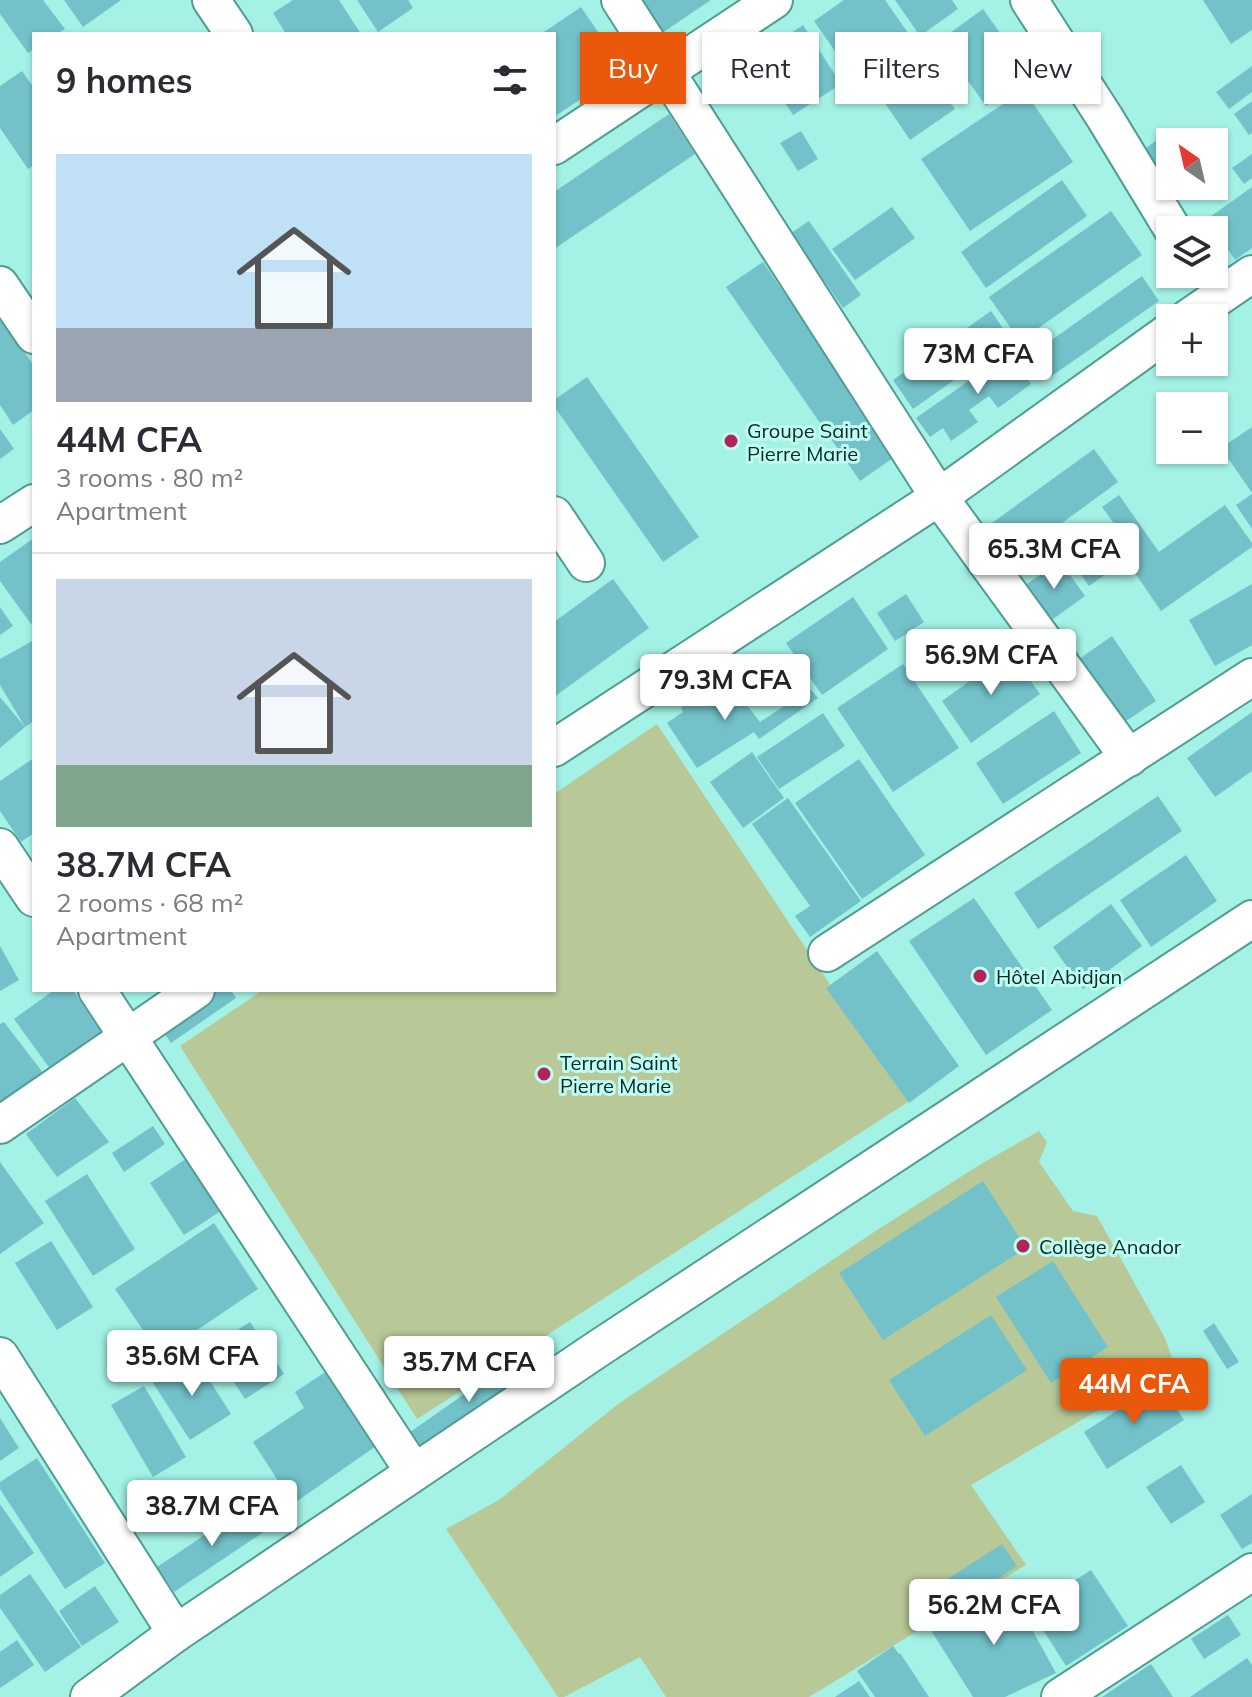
<!DOCTYPE html>
<meta charset="utf-8">
<style>
:root{--surface:#fff;--page:#f7f7f7;--text:#2b2b33;--muted:#7c7c81;--line:#e1e1e2;--accent:#ea580c}
body{margin:0;font-family:Mulish,sans-serif;background:var(--page);color:var(--text);height:100vh;display:flex;flex-direction:column;font-size:30px;white-space:nowrap}
*{box-sizing:border-box;margin:0}
p{font-size:26px;color:var(--muted)}
.icon{flex:none;width:44px;height:44px;fill:none;stroke:currentColor;stroke-width:2;stroke-linecap:round;stroke-linejoin:round}
.map{position:relative;flex:1;overflow:hidden}
.details{position:absolute;left:32px;top:32px;width:524px;height:960px;display:flex;flex-direction:column;background:var(--surface);border-radius:0px;box-shadow:0 2px 6px #0004}
.details>*{flex:none}
.hud{position:absolute;left:580px;top:32px;width:552px;height:72px;display:flex;gap:16px}
.needle{width:52px;rotate:326deg}
.fabs{position:absolute;left:1156px;top:128px;display:grid;gap:16px}
.fabs a{display:grid;place-items:center;width:72px;height:72px;border-radius:0px;background:var(--surface);box-shadow:0 2px 6px #0004;font-size:40px}
.price{position:absolute;translate:-50% -68px;padding:0 18px;border-radius:8px;background:#fff;color:#222;font-size:26px;line-height:52px;filter:drop-shadow(0 2px 4px #0008)}
.price::after{content:'';position:absolute;left:50%;top:48px;width:24px;height:18px;margin-left:-12px;background:inherit;clip-path:polygon(0 0,100% 0,50% 100%)}
.price.current{background:var(--accent);color:#fff}
ul{padding:0;list-style:none}
li{display:grid;align-content:center;gap:16px;height:424px;padding:0 24px}
li+li{border-top:2px solid var(--line)}
li span{display:grid;place-items:center;height:248px;border-radius:0px;color:#555}
li>.icon{margin-inline-start:auto}
span .icon{width:144px;height:144px;fill:#fffc;stroke-width:1}
li b{font-size:34px}
h2{display:flex;justify-content:space-between;align-items:center;height:96px;padding:0 24px;font-size:34px}
.chip{padding:0 28px;border-radius:0px;background:var(--surface);box-shadow:0 2px 6px #0004;font-size:28px;line-height:72px}
.chip.current{background:var(--accent);color:#fff}
.map>svg:first-child{display:block}
</style>
<div class="map">
<svg width="1252" height="1697" viewBox="0 0 1252 1697">
<rect width="100%" height="100%" fill="#a4f2e6"/>
<g fill="#b8c997">
<polygon points="657,724 908,1102 417,1419 180,1046 263,990 554,990 554,794"/>
<polygon points="1039,1131 1047,1142 1039,1162 1073,1211 1097,1216 1165,1338 1172,1358 1097,1411 971,1485 1026,1565 809,1697 666,1697 640,1657 564,1697 558,1697 446,1529 499,1500 618,1404 877,1230 981,1164"/>
</g>
<g fill="#73c2ca">
<polygon points="0,0 43,0 65,29 57,34 34,34 34,49 28,53 0,14"/>
<polygon points="64,0 121,0 83,27"/>
<polygon points="293,0 339,0 361,34 286,34 273,13"/>
<polygon points="357,0 408,0 413,8 378,32"/>
<polygon points="639,0 711,0 662,33"/>
<polygon points="844,0 885,0 913,40 855,80 814,21"/>
<polygon points="895,0 952,0 958,9 920,36"/>
<polygon points="1203,0 1252,0 1252,30 1231,44"/>
<polygon points="581,7 624,70 554,117 554,34 541,34"/>
<polygon points="983,9 1030,75 986,106 939,41"/>
<polygon points="803,25 841,84 793,115 755,57"/>
<polygon points="916,54 955,109 910,140 872,84"/>
<polygon points="1252,66 1252,92 1229,109 1216,92"/>
<polygon points="22,71 34,88 34,165 28,169 0,128 0,86"/>
<polygon points="1024,90 1073,162 970,231 921,159"/>
<polygon points="1252,101 1252,133 1249,135 1234,114"/>
<polygon points="669,114 695,154 554,249 554,192"/>
<polygon points="801,131 818,159 798,171 780,143"/>
<polygon points="1167,133 1173,142 1170,142 1170,159 1146,175 1133,157"/>
<polygon points="1252,154 1252,178 1244,184 1232,168"/>
<polygon points="1062,180 1087,216 986,288 961,252"/>
<polygon points="1252,187 1252,248 1235,260 1207,219"/>
<polygon points="892,207 915,238 855,280 832,249"/>
<polygon points="1111,211 1142,255 1020,341 989,297"/>
<polygon points="809,221 861,295 843,308 791,233"/>
<polygon points="763,262 896,456 860,481 726,287"/>
<polygon points="1142,276 1159,301 1046,380 1029,356"/>
<polygon points="991,311 1011,340 913,409 893,380"/>
<polygon points="0,316 34,366 34,410 13,425 0,405"/>
<polygon points="1017,347 1031,366 1023,372 1031,384 998,408 989,396 969,410 978,422 951,441 943,428 930,437 916,418"/>
<polygon points="587,377 699,537 663,562 554,406 554,400"/>
<polygon points="1252,427 1252,493 1221,448"/>
<polygon points="0,429 14,449 0,459"/>
<polygon points="1094,449 1118,482 1017,556 992,523"/>
<polygon points="1252,494 1252,529 1236,505"/>
<polygon points="1119,495 1159,552 1225,505 1252,543 1252,547 1161,611 1126,560 1089,586 1069,558 1115,525 1102,507"/>
<polygon points="1064,531 1072,542 1042,564 1034,553"/>
<polygon points="34,538 34,622 31,624 0,581 0,562"/>
<polygon points="1060,561 1085,596 1049,622 1024,586"/>
<polygon points="613,579 649,628 554,697 554,622"/>
<polygon points="1252,584 1252,645 1215,666 1189,620"/>
<polygon points="906,594 924,622 895,641 877,613"/>
<polygon points="853,597 888,649 822,695 786,643"/>
<polygon points="0,607 13,626 0,635"/>
<polygon points="1112,636 1156,701 1123,723 1079,659"/>
<polygon points="32,641 34,645 34,721 25,727 0,685 0,659"/>
<polygon points="1010,652 1040,694 971,743 942,701"/>
<polygon points="903,664 959,748 893,792 837,708"/>
<polygon points="728,681 760,722 810,689 818,698 759,739 754,732 697,768 667,723 683,712 681,708 710,687 714,693"/>
<polygon points="0,697 25,727 0,748"/>
<polygon points="1054,711 1081,753 1003,804 976,763"/>
<polygon points="1252,712 1252,771 1215,797 1187,758"/>
<polygon points="823,713 845,746 779,789 757,757"/>
<polygon points="752,752 784,798 743,828 710,782"/>
<polygon points="34,758 34,833 21,842 0,811 0,781"/>
<polygon points="859,759 925,855 862,899 795,803"/>
<polygon points="1158,796 1182,831 1038,929 1014,893"/>
<polygon points="788,798 861,901 810,937 795,916 810,906 752,824"/>
<polygon points="1186,855 1217,901 1151,947 1120,900"/>
<polygon points="974,898 1052,1010 986,1055 909,941"/>
<polygon points="1111,904 1142,946 1083,989 1053,947"/>
<polygon points="0,946 19,980 0,991"/>
<polygon points="877,951 959,1066 909,1103 826,988"/>
<polygon points="54,990 73,990 103,1035 51,1070 14,1019"/>
<polygon points="217,990 231,990 236,998 171,1043 161,1028"/>
<polygon points="4,1022 47,1078 2,1106 0,1103 0,1024"/>
<polygon points="75,1098 109,1142 57,1177 26,1134"/>
<polygon points="153,1126 165,1144 124,1172 112,1153"/>
<polygon points="196,1152 230,1205 184,1235 150,1183"/>
<polygon points="0,1162 44,1223 0,1254"/>
<polygon points="87,1174 135,1249 93,1276 45,1201"/>
<polygon points="983,1181 1026,1248 883,1340 839,1273"/>
<polygon points="214,1223 258,1289 160,1355 115,1289"/>
<polygon points="51,1241 93,1307 57,1330 15,1263"/>
<polygon points="1053,1261 1108,1347 1051,1383 996,1297"/>
<polygon points="991,1315 1027,1370 925,1436 889,1380"/>
<polygon points="250,1322 284,1374 245,1399 211,1347"/>
<polygon points="1214,1323 1239,1362 1227,1369 1203,1331"/>
<polygon points="522,1354 534,1372 415,1454 403,1437"/>
<polygon points="194,1356 231,1414 190,1440 153,1383"/>
<polygon points="336,1365 382,1442 293,1504 253,1442 304,1408 295,1392"/>
<polygon points="1160,1383 1184,1420 1107,1469 1084,1432"/>
<polygon points="144,1386 186,1457 153,1477 111,1405"/>
<polygon points="0,1418 19,1448 0,1461"/>
<polygon points="37,1458 105,1563 65,1589 0,1489 0,1482"/>
<polygon points="1181,1465 1205,1502 1171,1524 1146,1487"/>
<polygon points="1252,1494 1252,1543 1242,1549 1220,1515"/>
<polygon points="0,1504 34,1553 0,1577"/>
<polygon points="251,1504 268,1529 174,1592 157,1567"/>
<polygon points="1002,1544 1017,1566 960,1603 946,1580"/>
<polygon points="1091,1570 1128,1626 1066,1666 1030,1609"/>
<polygon points="30,1574 81,1647 45,1672 0,1608 0,1595"/>
<polygon points="1007,1584 1056,1673 1005,1697 973,1697 932,1632"/>
<polygon points="95,1586 119,1622 82,1646 59,1611"/>
<polygon points="1228,1615 1241,1635 1204,1659 1191,1639"/>
<polygon points="17,1640 34,1665 0,1688 0,1652"/>
<polygon points="893,1646 899,1654 900,1653 929,1697 875,1697 857,1671"/>
<polygon points="1247,1658 1252,1665 1252,1697 1190,1697"/>
<polygon points="1151,1664 1173,1697 1102,1697"/>
<polygon points="859,1681 870,1697 835,1697"/>
</g>
<g fill="none" stroke-linecap="round" stroke-linejoin="round">
<g stroke="#509d93" stroke-width="40">
<g id="minor">
<polyline points="211,0 234,34"/>
<polyline points="620,0 939,497 1129,758"/>
<polyline points="1029,0 1105,118 1173,230"/>
<polyline points="554,146 774,0"/>
<polyline points="0,285 34,335"/>
<polyline points="1188,318 1252,274"/>
<polyline points="554,515 586,563"/>
<polyline points="0,525 34,503"/>
<polyline points="554,748 939,497 1170,331"/>
<polyline points="0,847 34,898"/>
<polyline points="827,953 1252,677"/>
<polyline points="97,990 414,1472"/>
<polyline points="0,1125 196,990"/>
<polyline points="0,1356 176,1633"/>
<polyline points="89,1697 176,1633 599,1348 1252,919"/>
<polyline points="1060,1697 1252,1572"/>
</g>
</g>
<use href="#minor" stroke="#fff" stroke-width="36"/>
</g>
<g fill="#b2235a" stroke="#bffcf2" stroke-width="3">
<circle cx="731" cy="441" r="8"/>
<circle cx="980" cy="976" r="8"/>
<circle cx="544" cy="1074" r="8"/>
<circle cx="1023" cy="1246" r="8"/>
</g>
<g text-anchor="middle" dominant-baseline="central" stroke-width="6" stroke-linejoin="round" paint-order="stroke">
<g font-size="20" fill="#072925" stroke="#bffcf2" text-anchor="start">
<text x="747" y="430">Groupe Saint<tspan x="747" dy="23">Pierre Marie</tspan></text>
<text x="996" y="976">Hôtel Abidjan</text>
<text x="560" y="1062">Terrain Saint<tspan x="560" dy="23">Pierre Marie</tspan></text>
<text x="1039" y="1246">Collège Anador</text>
</g>
</g>
</svg>
<div class="fabs">
<a><svg class="needle" viewBox="-14 -14 28 28"><path d="M0-13l5 13h-10z" fill="#e53935"/><path d="M0 13l5-13h-10z" fill="#7c7c81"/></svg></a>
<a><svg class="icon" aria-label="layers" viewBox="0 0 24 24"><path d="M12 4l9 5-9 5-9-5zM3 14l9 5 9-5"/></svg></a>
<a>+</a>
<a>−</a>
</div>
<b class="price" style="left:978px;top:396px">73M CFA</b>
<b class="price" style="left:1054px;top:591px">65.3M CFA</b>
<b class="price" style="left:991px;top:697px">56.9M CFA</b>
<b class="price" style="left:725px;top:722px">79.3M CFA</b>
<b class="price" style="left:192px;top:1398px">35.6M CFA</b>
<b class="price" style="left:469px;top:1404px">35.7M CFA</b>
<b class="price current" style="left:1134px;top:1426px">44M CFA</b>
<b class="price" style="left:212px;top:1548px">38.7M CFA</b>
<b class="price" style="left:994px;top:1647px">56.2M CFA</b>
<div class="hud">
<a class="chip current">Buy</a>
<a class="chip">Rent</a>
<a class="chip">Filters</a>
<a class="chip">New</a>
</div>
<section class="details">
<h2>9 homes<svg class="icon" aria-label="filters" viewBox="0 0 24 24"><path d="M4 7h16M4 17h16"/><circle cx="9" cy="7" r="2"/><circle cx="15" cy="17" r="2"/></svg></h2>
<ul>
<li><span style="background:linear-gradient(#bfe0f5 70%,#9aa5b1 0)"><svg class="icon" aria-label="home" viewBox="0 0 24 24"><path d="M3 11l9-7 9 7M6 9v11h12V9"/></svg></span><div><b>44M CFA</b><p>3 rooms · 80 m²</p><p>Apartment</p></div></li>
<li><span style="background:linear-gradient(#c9d6e8 75%,#7fa58c 0)"><svg class="icon" aria-label="home" viewBox="0 0 24 24"><path d="M3 11l9-7 9 7M6 9v11h12V9"/></svg></span><div><b>38.7M CFA</b><p>2 rooms · 68 m²</p><p>Apartment</p></div></li>
</ul>
</section>
</div>
